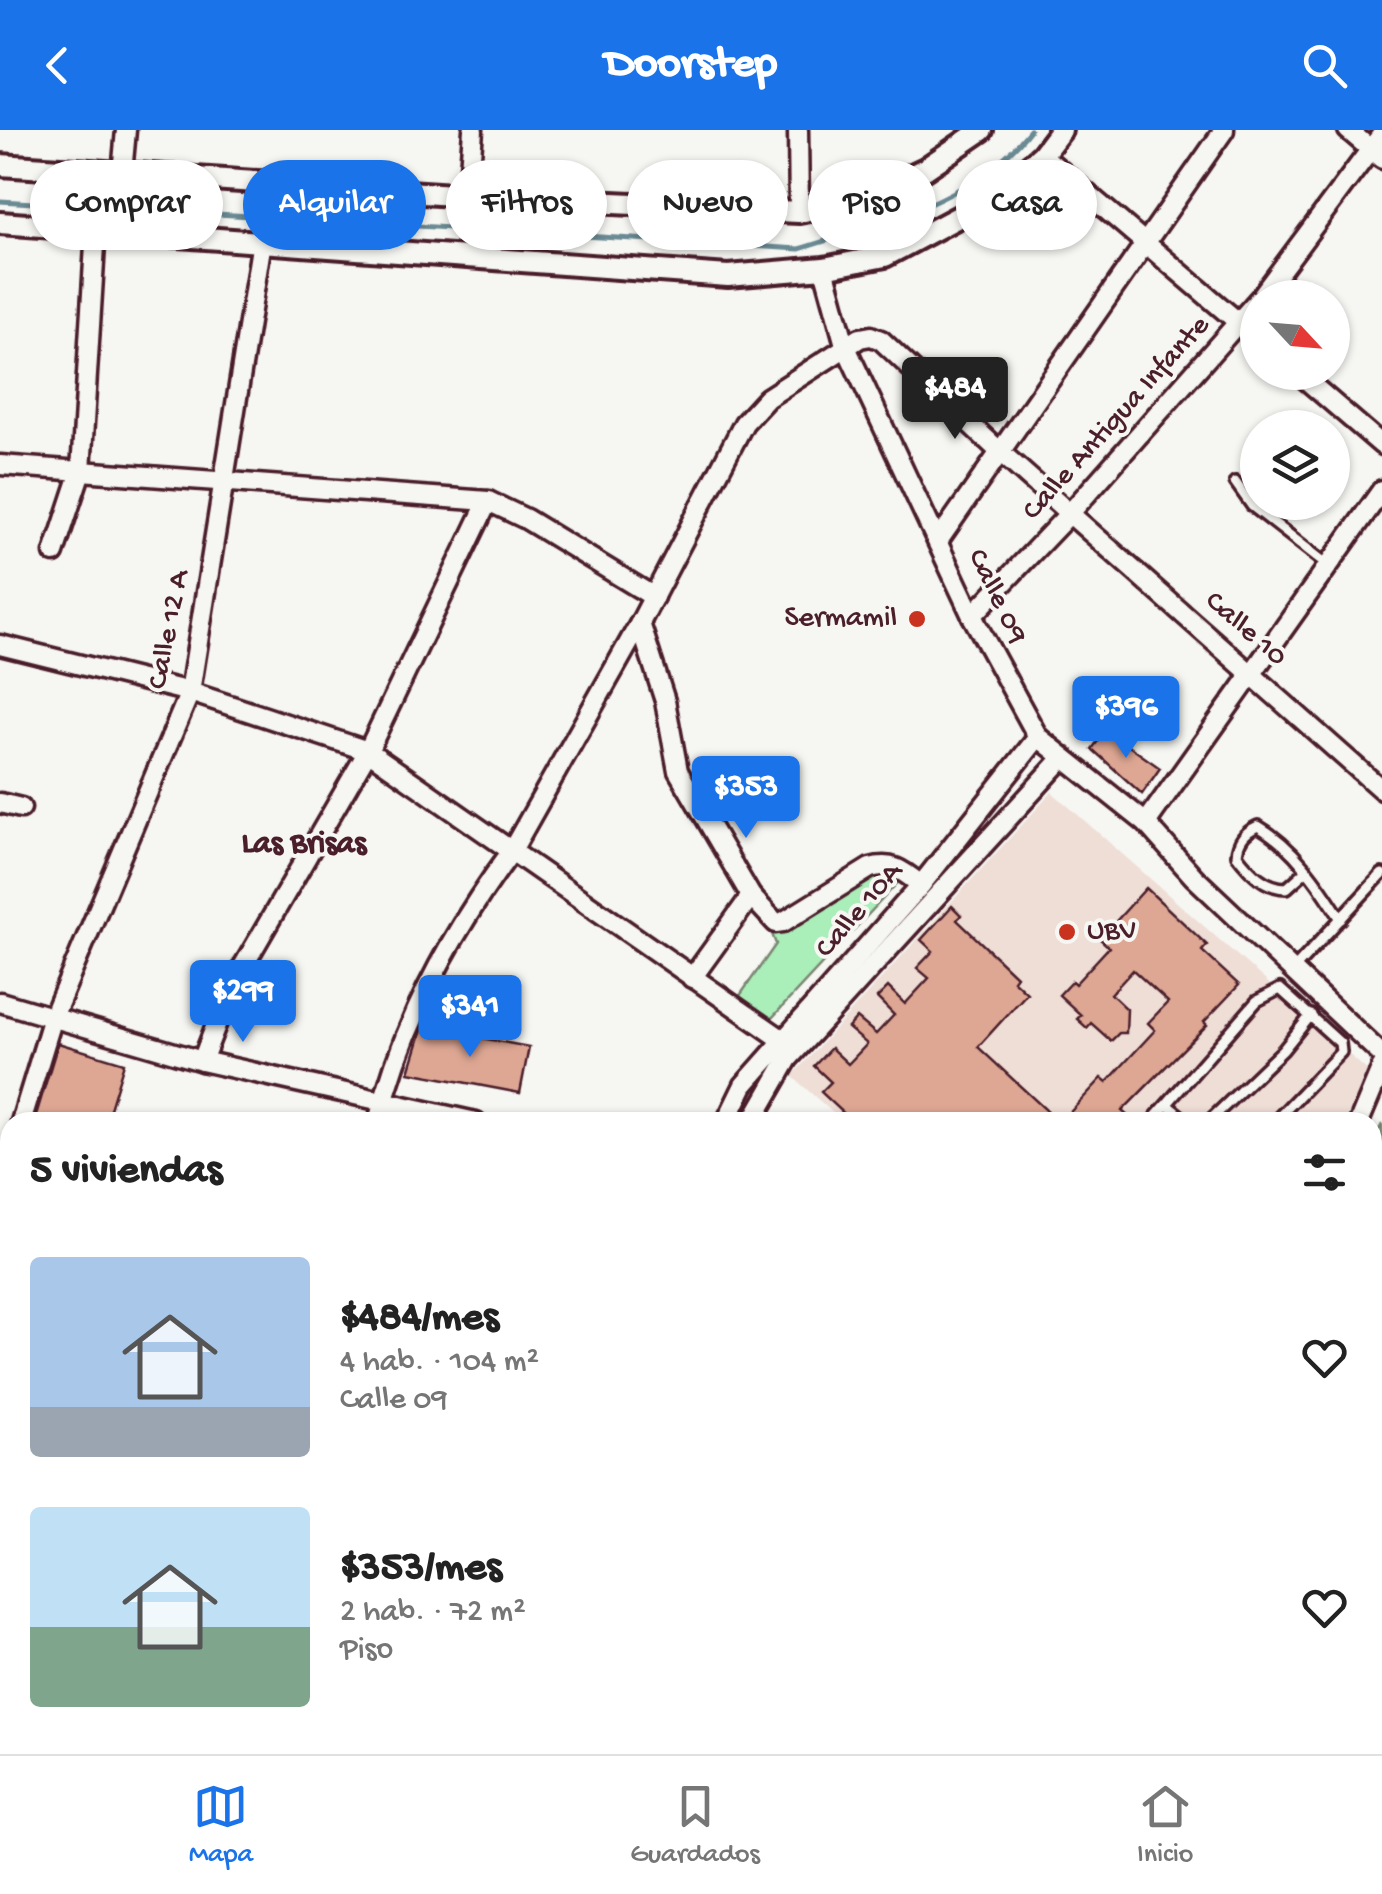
<!DOCTYPE html>
<html lang="es">
<meta charset="utf-8">
<style>
:root{--surface:#fff;--page:#f2f2f2;--text:#222;--muted:#767676;--line:#e0e0e0;--accent:#1a73e8}
body{margin:0;font-family:"Gochi Hand",sans-serif;background:var(--page);color:var(--text);height:100vh;display:flex;flex-direction:column;font-size:38px;white-space:nowrap}
*{box-sizing:border-box;margin:0}
p{font-size:32px;color:var(--muted)}
.icon{flex:none;width:55px;height:55px;fill:none;stroke:currentColor;stroke-width:2;stroke-linecap:round;stroke-linejoin:round}
.map{position:relative;flex:1;overflow:hidden}
.details{position:absolute;left:0px;top:982px;width:1382px;height:642px;display:flex;flex-direction:column;background:var(--surface);border-radius:30px 30px 0 0;box-shadow:0 2px 8px #0004}
.details>*{flex:none}
.guide{position:absolute;left:30px;top:30px;width:1322px;height:90px;display:flex;gap:20px}
.needle{width:65px;rotate:116deg}
.tools{position:absolute;left:1240px;top:150px;display:grid;gap:20px}
.tools a{display:grid;place-items:center;width:110px;height:110px;border-radius:50%;background:var(--surface);box-shadow:0 2px 8px #0004;font-size:50px}
.price{position:absolute;translate:-50% -85px;padding:0 22px;border-radius:10px;background:var(--accent);color:#fff;font-size:32px;line-height:65px;filter:drop-shadow(0 2px 5px #0008)}
.price::after{content:'';position:absolute;left:50%;top:60px;width:30px;height:22px;margin-left:-15px;background:inherit;clip-path:polygon(0 0,100% 0,50% 100%)}
.price.active{background:#222;color:#fff}
ul{padding:0;list-style:none}
li{display:flex;align-items:center;gap:30px;height:250px;padding:0 30px}
li span{display:grid;place-items:center;flex:none;width:280px;height:200px;border-radius:10px;color:#555}
li>.icon{margin-inline-start:auto}
span .icon{width:120px;height:120px;fill:#fffc;stroke-width:1}
li b{font-size:42px}
h2{display:flex;justify-content:space-between;align-items:center;height:120px;padding:0 30px;font-size:42px}
.tag{padding:0 35px;border-radius:45px;background:var(--surface);box-shadow:0 2px 8px #0004;font-size:35px;line-height:90px}
.tag.active{background:var(--accent);color:#fff}
header{display:flex;justify-content:space-between;align-items:center;height:130px;padding:0 30px;background:var(--accent);color:#fff;font-size:45px;font-weight:700}
.menu{display:flex;justify-content:space-around;align-items:center;height:140px;border-top:2px solid var(--line);background:var(--surface);font-size:28px;color:var(--muted)}
.menu a{display:grid;justify-items:center;gap:5px}
.menu .active{color:var(--accent)}
.map>svg:first-child{display:block}
</style>
<header><svg class="icon" aria-label="back" viewBox="0 0 24 24"><path d="M15 5l-7 7 7 7"/></svg>Doorstep<svg class="icon" aria-label="search" viewBox="0 0 24 24"><circle cx="10" cy="10" r="6"/><path d="M15 15l6 6"/></svg></header>
<div class="map">
<svg width="1382" height="1624" viewBox="0 0 1382 1624">
<rect width="100%" height="100%" fill="#f6f6f2"/>
<filter id="ink" filterUnits="userSpaceOnUse"><feTurbulence type="fractalNoise" baseFrequency=".01" numOctaves="2"/><feDisplacementMap in="SourceGraphic" scale="20" xChannelSelector="R" yChannelSelector="G"/><feConvolveMatrix kernelMatrix="1 2 1 2 8 2 1 2 1" color-interpolation-filters="sRGB"/></filter>
<g filter="url(#ink)">
<g fill="#efded6">
<polygon points="1052,662 1370,943 1344,992 843,992 792,946"/>
<polygon points="1081,1615 1154,1615 1170,1624 1076,1624"/>
</g>
<g fill="#aaeeb9" stroke="#7a8672" stroke-width="2.5">
<polygon points="868,741 904,746 770,890 739,867 776,814 772,804"/>
<polygon points="1382,994 1382,1071 1373,1083 1373,1012"/>
</g>
<g fill="none" stroke-linecap="round" stroke-linejoin="round">
<path stroke="#6b8a94" stroke-width="5" d="M0,71L799,119C880,93 975,71 1030,0"/>
</g>
<g fill="#dea794" stroke="#4a1f2b" stroke-width="2.5">
<polygon points="1106,600 1160,638 1142,664 1092,619"/>
<polygon points="1146,758 1207,815 1202,821 1239,855 1204,892 1207,895 1122,981 1135,992 1061,992 1102,948 1107,952 1155,900 1148,893 1168,872 1133,840 1111,864 1127,879 1126,903 1119,903 1111,911 1091,893 1087,898 1077,889 1081,885 1059,865 1072,851 1075,854 1109,817 1100,809"/>
<polygon points="952,776 961,785 957,790 1016,846 1013,850 1027,863 978,917 1059,992 853,992 821,962 831,952 814,936 831,918 848,934 867,914 848,898 857,888 876,904 894,885 877,868 888,857 905,874 929,848 917,838 933,821 921,810"/>
<polygon points="423,897 529,917 520,963 409,942"/>
<polygon points="58,913 124,933 106,992 34,992"/>
</g>
<g fill="none" stroke-linecap="round" stroke-linejoin="round">
<g stroke="#4a1f2b" stroke-width="16">
<g id="service">
<polyline points="1235,352 1252,376 1329,436"/>
<path d="M1307,740L1287,758C1265,758 1250,742 1237,725C1238,710 1245,702 1258,696C1294,717 1319,754 1341,789"/>
<polyline points="1293,840 1382,744"/>
<polyline points="1167,975 1188,992"/>
<polyline points="1151,992 1257,871 1280,859 1340,913 1341,922 1274,992"/>
<polyline points="1208,992 1283,920 1311,885"/>
<polyline points="0,1415 10,1420"/>
</g>
</g>
<g stroke="#4a1f2b" stroke-width="25">
<g id="minor">
<polyline points="798,0 799,82"/>
<polyline points="1348,0 1382,29"/>
<polyline points="1042,25 1258,209"/>
<polyline points="122,43 126,0"/>
<polyline points="468,66 473,0"/>
<polyline points="824,138 845,215 972,486 1038,607 1146,693 1194,747 1382,925"/>
<polyline points="1260,168 1382,4"/>
<polyline points="1297,242 1382,315"/>
<polyline points="0,335 488,371 526,389 654,467"/>
<polyline points="938,411 1224,0"/>
<polyline points="54,423 81,341 96,99"/>
<polyline points="972,486 1070,383 1258,170"/>
<path d="M640,493L665,571L678,641L751,766L776,793L783,792L870,738C893,732 902,740 921,755"/>
<polyline points="0,515 190,562 368,621 783,910"/>
<polyline points="0,673 21,678"/>
<polyline points="1146,693 1382,360"/>
<polyline points="692,848 751,766"/>
<polyline points="0,872 202,931 476,992"/>
<polyline points="202,931 230,859 368,621 488,371"/>
<polyline points="21,992 53,887 190,562 262,111"/>
<path d="M378,992C402,893 451,803 511,722L640,493L744,293L767,268L860,208L871,206L881,210L999,321L1382,660"/>
<polyline points="726,992 744,955 921,755 1038,607"/>
<polyline points="752,992 788,929 1063,628"/>
<polyline points="1359,992 1382,937"/>
<polyline points="0,1063 10,1030"/>
<polyline points="0,1183 10,1185"/>
<polyline points="0,1264 10,1270"/>
<polyline points="1372,1316 1382,1318"/>
<polyline points="1372,1417 1382,1401"/>
<polyline points="0,1560 10,1566"/>
<polyline points="93,1615 109,1624"/>
<polyline points="611,1615 626,1624"/>
<polyline points="1170,1615 1185,1624"/>
<polyline points="53,1624 58,1615"/>
<polyline points="379,1624 384,1615"/>
<polyline points="411,1624 416,1615"/>
<polyline points="695,1624 701,1615"/>
<polyline points="721,1624 727,1615"/>
<polyline points="1249,1624 1255,1615"/>
</g>
</g>
<g stroke="#4a1f2b" stroke-width="28">
<g id="tertiary">
<polyline points="0,35 468,66 799,82 855,72 925,39 982,0"/>
<polyline points="0,93 728,146 824,138 885,126 990,70 1042,25 1061,0"/>
<polyline points="1372,1102 1382,1089"/>
<polyline points="1372,1130 1382,1118"/>
<polyline points="1037,1624 1043,1615"/>
<polyline points="1064,1624 1069,1615"/>
</g>
</g>
<use href="#service" stroke="#f6f6f2" stroke-width="9"/>
<use href="#minor" stroke="#f6f6f2" stroke-width="18"/>
<use href="#tertiary" stroke="#f6f6f2" stroke-width="20"/>
</g>
</g>
<g fill="#c8321e" stroke="#f6f6f2" stroke-width="4">
<circle cx="917" cy="489" r="10"/>
<circle cx="1067" cy="802" r="10"/>
</g>
<g text-anchor="middle" dominant-baseline="central" stroke-width="8" stroke-linejoin="round" paint-order="stroke">
<g font-size="30" fill="#4a1f2b" stroke="#f6f6f2">
<text transform="translate(1117 289) rotate(-48)">Calle Antigua Infante</text>
<text transform="translate(996 467) rotate(64)">Calle 09</text>
<text transform="translate(170 500) rotate(-79)">Calle 12 A</text>
<text transform="translate(1245 500) rotate(41)">Calle 10</text>
<text transform="translate(860 781) rotate(-49)">Calle 10A</text>
</g>
<g font-size="30" fill="#4a1f2b" stroke="#f6f6f2" text-anchor="end">
<text x="897" y="489">Sermamil</text>
<text x="1087" y="802" text-anchor="start">UBV</text>
</g>
<g font-size="32" font-weight="bold" fill="#4a1f2b" stroke="#f6f6f2">
<text x="304" y="715">Las Brisas</text>
</g>
</g>
</svg>
<div class="tools">
<a><svg class="needle" viewBox="-14 -14 28 28"><path d="M0-13l5 13h-10z" fill="#e53935"/><path d="M0 13l5-13h-10z" fill="#767676"/></svg></a>
<a><svg class="icon" aria-label="layers" viewBox="0 0 24 24"><path d="M12 4l9 5-9 5-9-5zM3 14l9 5 9-5"/></svg></a>
</div>
<b class="price active" style="left:955px;top:312px">$484</b>
<b class="price" style="left:1126px;top:631px">$396</b>
<b class="price" style="left:746px;top:711px">$353</b>
<b class="price" style="left:243px;top:915px">$299</b>
<b class="price" style="left:470px;top:930px">$341</b>
<div class="guide">
<a class="tag">Comprar</a>
<a class="tag active">Alquilar</a>
<a class="tag">Filtros</a>
<a class="tag">Nuevo</a>
<a class="tag">Piso</a>
<a class="tag">Casa</a>
</div>
<section class="details">
<h2>5 viviendas<svg class="icon" aria-label="filters" viewBox="0 0 24 24"><path d="M4 7h16M4 17h16"/><circle cx="9" cy="7" r="2"/><circle cx="15" cy="17" r="2"/></svg></h2>
<ul>
<li><span style="background:linear-gradient(#a9c7e8 75%,#9aa5b1 0)"><svg class="icon" aria-label="home" viewBox="0 0 24 24"><path d="M3 11l9-7 9 7M6 9v11h12V9"/></svg></span><div><b>$484/mes</b><p>4 hab. · 104 m²</p><p>Calle 09</p></div><svg class="icon" aria-label="heart" viewBox="0 0 24 24"><path d="M12 20l-8-8c-3-5 5-10 8-4 3-6 11-1 8 4z"/></svg></li>
<li><span style="background:linear-gradient(#bfe0f5 60%,#7fa58c 0)"><svg class="icon" aria-label="home" viewBox="0 0 24 24"><path d="M3 11l9-7 9 7M6 9v11h12V9"/></svg></span><div><b>$353/mes</b><p>2 hab. · 72 m²</p><p>Piso</p></div><svg class="icon" aria-label="heart" viewBox="0 0 24 24"><path d="M12 20l-8-8c-3-5 5-10 8-4 3-6 11-1 8 4z"/></svg></li>
</ul>
</section>
</div>
<nav class="menu">
<a class="active"><svg class="icon" aria-label="map" viewBox="0 0 24 24"><path d="M3 6l6-2 6 2 6-2v14l-6 2-6-2-6 2zM9 4v14M15 6v14"/></svg>Mapa</a>
<a><svg class="icon" aria-label="saved" viewBox="0 0 24 24"><path d="M7 4h10v16l-5-4-5 4z"/></svg>Guardados</a>
<a><svg class="icon" aria-label="home" viewBox="0 0 24 24"><path d="M3 11l9-7 9 7M6 9v11h12V9"/></svg>Inicio</a>
</nav>
